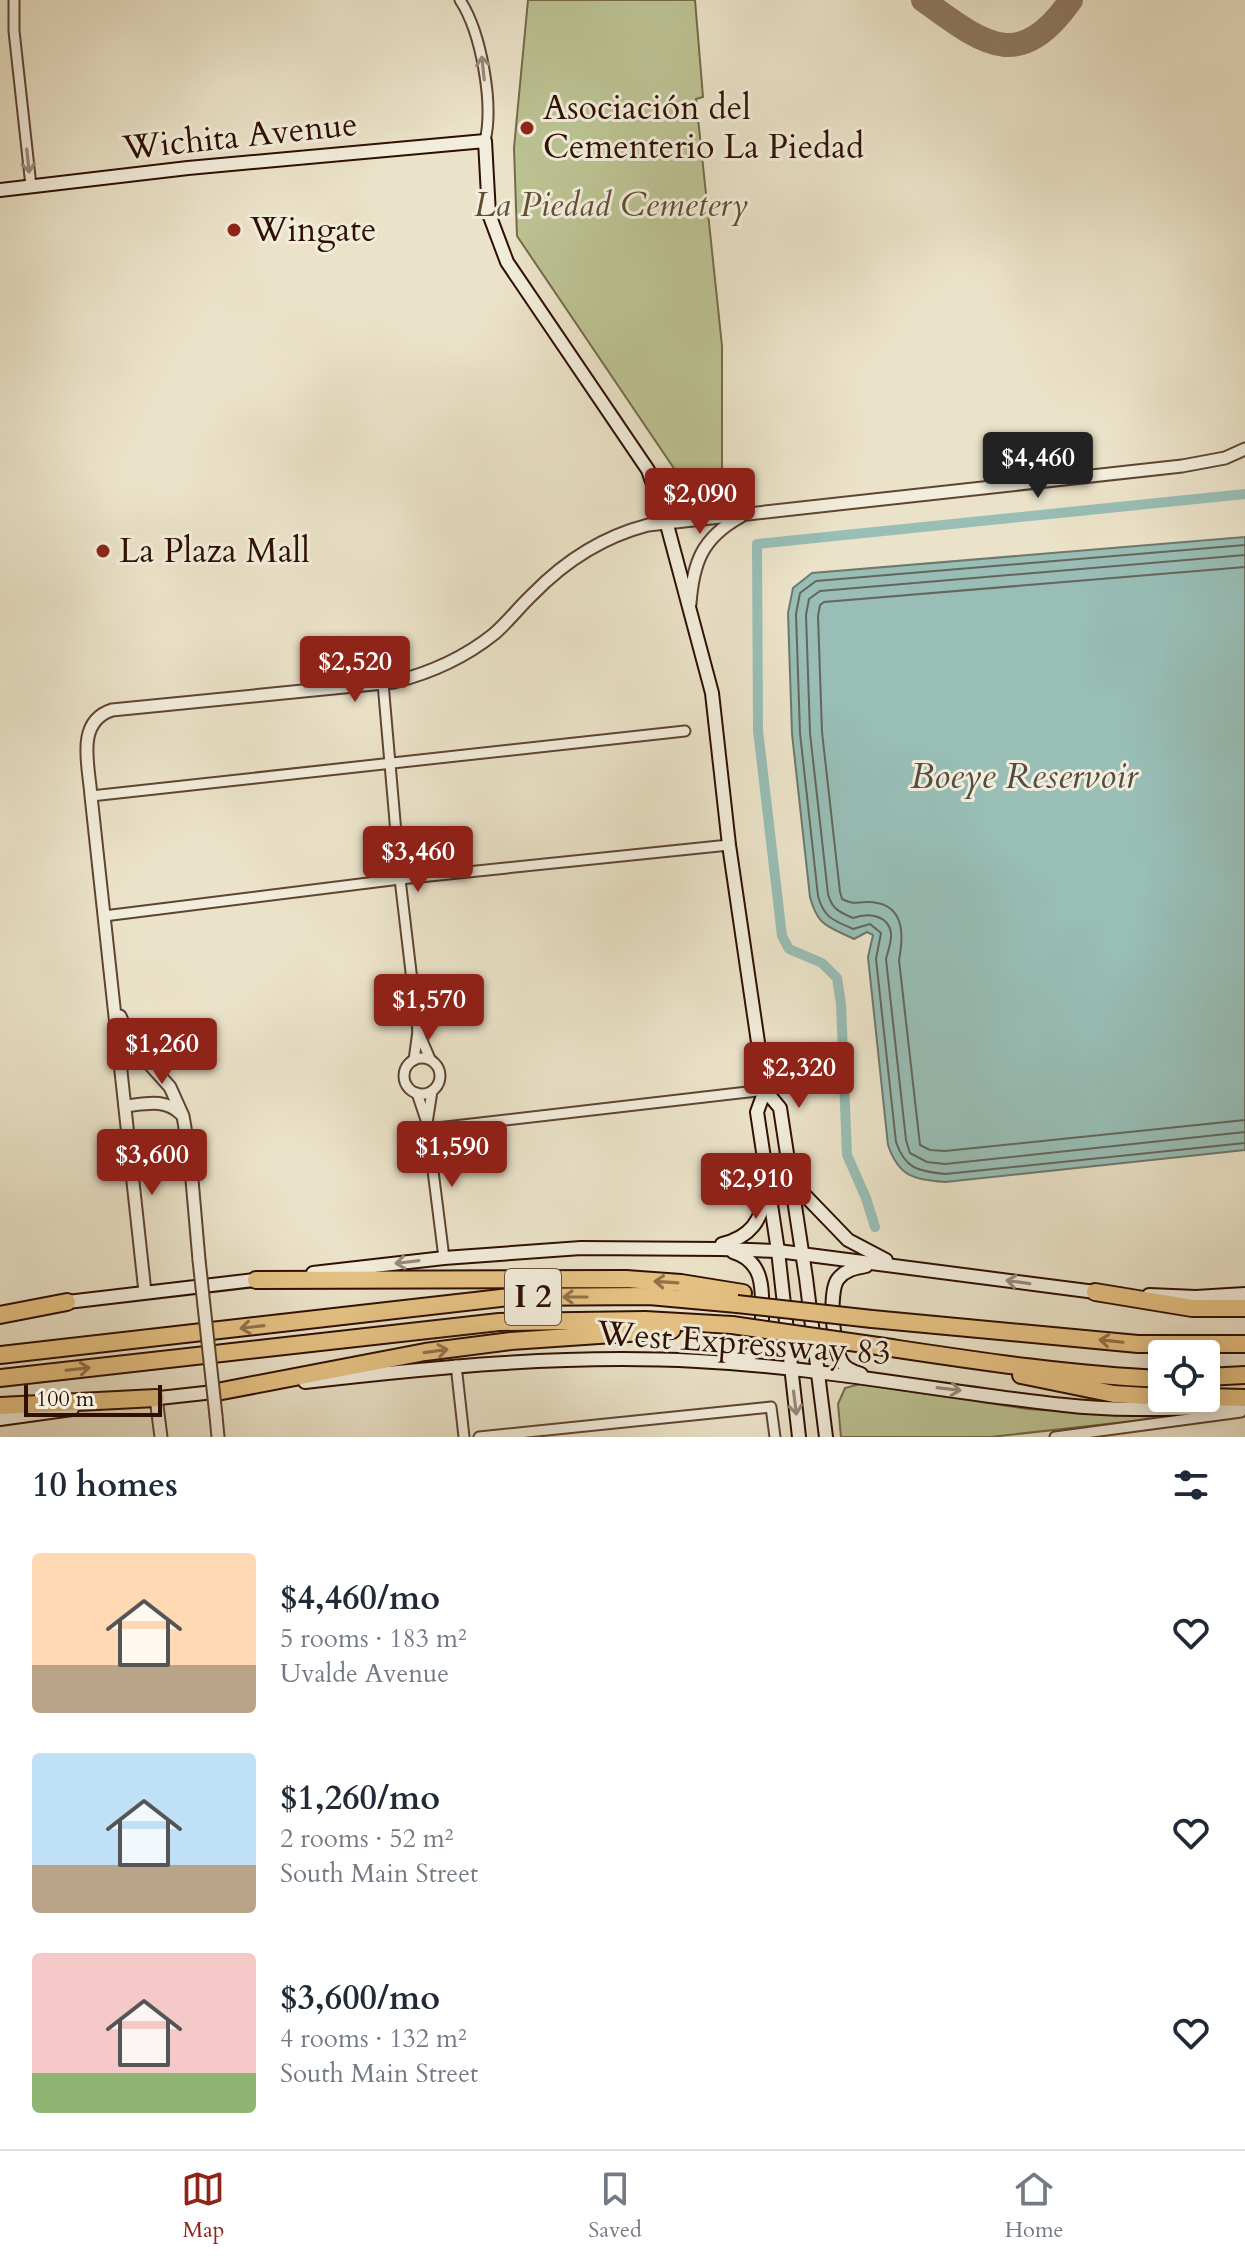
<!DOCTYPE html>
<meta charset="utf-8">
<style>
:root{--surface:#fff;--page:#f2f2f3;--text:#1f2937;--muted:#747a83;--line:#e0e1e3;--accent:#8f2418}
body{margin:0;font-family:Cardo,serif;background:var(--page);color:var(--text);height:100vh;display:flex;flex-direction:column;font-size:30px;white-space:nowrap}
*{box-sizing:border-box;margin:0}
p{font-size:26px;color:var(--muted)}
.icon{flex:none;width:44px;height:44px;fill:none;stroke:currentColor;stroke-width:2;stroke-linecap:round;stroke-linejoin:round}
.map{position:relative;height:1437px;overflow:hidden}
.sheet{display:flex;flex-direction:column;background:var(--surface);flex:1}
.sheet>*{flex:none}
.buttons{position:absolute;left:1148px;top:1340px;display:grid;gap:16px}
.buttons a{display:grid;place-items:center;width:72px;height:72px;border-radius:8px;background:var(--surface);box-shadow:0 4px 20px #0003;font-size:40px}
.scale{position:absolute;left:24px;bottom:20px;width:138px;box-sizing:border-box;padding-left:8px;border:4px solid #2f0f00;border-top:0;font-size:22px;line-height:28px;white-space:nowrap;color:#2f0f00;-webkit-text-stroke:6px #f2eddc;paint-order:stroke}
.price{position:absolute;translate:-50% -68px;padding:0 18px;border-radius:8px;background:var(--accent);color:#fff;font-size:26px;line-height:52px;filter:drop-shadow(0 2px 4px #0008)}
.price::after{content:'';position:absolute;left:50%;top:48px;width:24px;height:18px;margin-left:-12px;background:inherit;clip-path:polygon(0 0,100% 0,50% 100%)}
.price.selected{background:#222;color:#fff}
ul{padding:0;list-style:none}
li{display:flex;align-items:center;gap:24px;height:200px;padding:0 32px}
li span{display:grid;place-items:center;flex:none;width:224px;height:160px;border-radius:8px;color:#555}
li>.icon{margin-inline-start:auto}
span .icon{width:96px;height:96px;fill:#fffc;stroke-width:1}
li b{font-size:34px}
h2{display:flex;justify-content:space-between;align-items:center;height:96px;padding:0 32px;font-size:34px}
.tab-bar{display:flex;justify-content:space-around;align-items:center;height:112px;border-top:2px solid var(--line);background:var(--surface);font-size:22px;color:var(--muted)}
.tab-bar a{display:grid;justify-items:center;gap:4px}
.tab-bar .selected{color:var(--accent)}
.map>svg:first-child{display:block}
</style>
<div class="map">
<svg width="1245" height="1437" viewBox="0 0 1245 1437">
<rect width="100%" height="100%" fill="#ebe3c9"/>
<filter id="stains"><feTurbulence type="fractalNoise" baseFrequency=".0025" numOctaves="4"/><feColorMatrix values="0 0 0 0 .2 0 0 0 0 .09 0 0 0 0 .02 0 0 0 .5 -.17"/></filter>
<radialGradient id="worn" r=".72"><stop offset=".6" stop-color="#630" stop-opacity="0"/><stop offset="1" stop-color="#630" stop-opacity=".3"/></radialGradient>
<g fill="#bcc393" stroke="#76694a" stroke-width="2">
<polygon points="528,0 695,0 703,97 696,99 722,346 722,500 696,501 517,236 514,148"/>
<polygon points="860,1384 1028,1409 1155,1417 1153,1419 990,1437 841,1437 838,1404 845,1388"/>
</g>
<path fill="#98beb6" stroke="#6e786d" stroke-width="2" d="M1245,537V1150L945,1182C913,1179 899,1177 888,1145L868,957L873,935L867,932L854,939C828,926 818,927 810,897L792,734L788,613L793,588L812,573Z"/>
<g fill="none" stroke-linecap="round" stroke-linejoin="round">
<g stroke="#64665b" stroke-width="2">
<path d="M1245,545L816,581L800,593L796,614L800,733L818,896C824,918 833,920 853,929L870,924L881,933L876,959L896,1142C905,1169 918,1171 945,1174L1245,1143"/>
<path d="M1245,555L820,591L809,599L806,615L810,733L828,894C832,909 839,912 853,918C867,913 888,914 891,933C892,941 888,951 886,959L906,1140L910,1153L927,1162L945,1164L1245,1132"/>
<path d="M1245,567L824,602L820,605L818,616L822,732L840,892L842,899C853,905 856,902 867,902C905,902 904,934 899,960L920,1145L930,1150L945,1151L1245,1120"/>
</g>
<polyline stroke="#98beb6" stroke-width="10" points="875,1227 866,1198 847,1155 841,1004 837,978 822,963 789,949 782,936 758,730 757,544 1245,494"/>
<path stroke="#8d7964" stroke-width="24" d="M923,0C983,43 1018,75 1071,0"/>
<g stroke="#5e4432" stroke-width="13">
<g id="minor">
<polyline points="14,0 14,31 31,186"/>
<path d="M460,0C481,32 494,103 485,141"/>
<polyline points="383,683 400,879 418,1031 414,1060"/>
<polyline points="91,796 685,731"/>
<polyline points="104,916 400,879 729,845"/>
<polyline points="418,1031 430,1059"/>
<circle cx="422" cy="1076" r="18"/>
<polyline points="417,1093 427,1123 444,1258"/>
<polyline points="427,1123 432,1091"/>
<polyline points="428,1129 765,1090"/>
<polyline points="456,1365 464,1437"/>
<polyline points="479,1437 771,1407 775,1437"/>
<polyline points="1055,1437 1241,1412"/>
</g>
</g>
<g stroke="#5e4432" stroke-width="15">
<g id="tertiary">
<path d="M690,604C693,563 702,538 740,517"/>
<polyline points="120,1016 133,1046 170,1087 183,1116 190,1157 199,1260"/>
<path d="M125,1106C145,1104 165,1098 181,1114"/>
<path d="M145,1292L91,796C89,766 75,722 112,710L394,682C430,673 464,658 494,634C508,622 519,607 533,594C566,560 602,537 648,525L1182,466L1225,458L1245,449"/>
<polyline points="156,1398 161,1437"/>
<polyline points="216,1416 218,1437"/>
</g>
</g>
<g stroke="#2f0f00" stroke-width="16">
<g id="secondary">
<polyline points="0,190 188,168 485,141 489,214 507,262 648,470 666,521 712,693 729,845 765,1090 757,1112 778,1251 799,1437"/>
<polyline points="765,1090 780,1108 806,1278 826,1437"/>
<polyline points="792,1182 848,1240 886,1260"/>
<path d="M722,1244C751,1237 760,1221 767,1194"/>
<polyline points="313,1273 444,1258 581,1248 721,1249 778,1251 1103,1293"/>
<polyline points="1149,1295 1196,1297 1245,1294"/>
<polyline points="59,1303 263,1279"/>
<path d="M731,1360C741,1358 754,1356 759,1346C763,1340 761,1329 762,1321C762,1292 766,1262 733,1252"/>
<path d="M861,1374C855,1372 848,1370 844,1365C833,1353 828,1292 838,1279C845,1270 855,1268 866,1266"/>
<path d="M305,1382C436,1367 565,1354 697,1361C820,1367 941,1392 1064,1405C1123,1412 1185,1408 1245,1407"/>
<polyline points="150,1399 223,1391"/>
<polyline points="0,1419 72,1409"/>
</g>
</g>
<g stroke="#2f0f00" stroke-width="20">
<g id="motorway">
<polyline points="256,1280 626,1279 681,1283 743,1293"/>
<polyline points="1095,1292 1192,1308 1245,1308"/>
<polyline points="0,1315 67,1302"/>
<polyline points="872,1319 1138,1344 1245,1344"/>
<path d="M878,1346C972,1360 1067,1375 1162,1379"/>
<polyline points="0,1355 510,1297 649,1296 737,1304"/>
<polyline points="1021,1375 1114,1394 1162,1397"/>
<polyline points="1206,1377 1245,1375"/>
<polyline points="0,1378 499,1322 645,1320 732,1325"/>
<polyline points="222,1391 425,1352 511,1341 672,1330"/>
<polyline points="1206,1397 1245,1398"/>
<polyline points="0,1406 156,1398"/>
</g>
</g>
<use href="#minor" stroke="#f2eddc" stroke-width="9"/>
<use href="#tertiary" stroke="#f2eddc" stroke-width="11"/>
<use href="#secondary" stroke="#f2eddc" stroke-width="12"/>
<use href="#motorway" stroke="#e6c284" stroke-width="16"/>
<g stroke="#5e4432" stroke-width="15" stroke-linecap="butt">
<polyline id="tertiary-bridge" points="199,1260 216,1416"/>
</g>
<g stroke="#2f0f00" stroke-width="20" stroke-linecap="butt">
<g id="motorway-bridge">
<polyline points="737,1304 872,1319"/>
<polyline points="732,1325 878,1346"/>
</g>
</g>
<use href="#tertiary-bridge" stroke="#f2eddc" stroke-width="11"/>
<use href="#motorway-bridge" stroke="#e6c284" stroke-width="16"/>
</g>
<defs><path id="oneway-shaft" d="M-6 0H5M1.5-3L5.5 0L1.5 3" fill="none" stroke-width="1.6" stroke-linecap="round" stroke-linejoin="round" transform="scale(2)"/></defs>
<g stroke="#9a8979">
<use href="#oneway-shaft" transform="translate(483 68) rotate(-96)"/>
<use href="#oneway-shaft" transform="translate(28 161) rotate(84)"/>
<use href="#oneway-shaft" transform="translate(407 1262) rotate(173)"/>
<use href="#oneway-shaft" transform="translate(1018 1282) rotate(-172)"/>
<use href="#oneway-shaft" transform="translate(949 1389) rotate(7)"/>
<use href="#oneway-shaft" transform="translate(795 1403) rotate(83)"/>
</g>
<g stroke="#947149">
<use href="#oneway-shaft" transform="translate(666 1282) rotate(-176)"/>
<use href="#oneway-shaft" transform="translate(575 1297) rotate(180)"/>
<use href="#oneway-shaft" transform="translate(252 1327) rotate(173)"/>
<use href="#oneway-shaft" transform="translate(1111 1341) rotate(-174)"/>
<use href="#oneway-shaft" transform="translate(436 1351) rotate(-8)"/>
<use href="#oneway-shaft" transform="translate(78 1369) rotate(-6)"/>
</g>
<g fill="#8f2418" stroke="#f2eddc" stroke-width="3">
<circle cx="527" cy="128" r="8"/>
<circle cx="234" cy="230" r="8"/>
<circle cx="103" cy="551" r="8"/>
</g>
<g text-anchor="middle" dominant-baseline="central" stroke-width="6" stroke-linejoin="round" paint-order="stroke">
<rect fill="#f2eddc" stroke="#6a5242" stroke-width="2" x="505" y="1269" width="56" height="56" rx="6"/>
<g font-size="32" font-weight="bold" fill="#2f0f00">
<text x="533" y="1297">I 2</text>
</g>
<g font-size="34" fill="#2f0f00" stroke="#f2eddc" text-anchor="start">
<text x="543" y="108">Asociación del<tspan x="543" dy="39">Cementerio La Piedad</tspan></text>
<text x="250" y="230">Wingate</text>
<text x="119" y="551">La Plaza Mall</text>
</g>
<g font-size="34" fill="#2f0f00" stroke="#f2eddc">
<text transform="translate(240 136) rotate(-6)">Wichita Avenue</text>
<text transform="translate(744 1343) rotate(4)">West Expressway 83</text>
</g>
<g font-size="34" font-style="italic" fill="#604e33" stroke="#f2eddc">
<text x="611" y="205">La Piedad Cemetery</text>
</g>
<g font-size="36" font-style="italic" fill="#544c40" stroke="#f2eddc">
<text x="1024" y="776">Boeye Reservoir</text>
</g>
</g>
<rect width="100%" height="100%" filter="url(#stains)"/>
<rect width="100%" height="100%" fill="url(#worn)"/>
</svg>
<div class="buttons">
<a><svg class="icon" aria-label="locate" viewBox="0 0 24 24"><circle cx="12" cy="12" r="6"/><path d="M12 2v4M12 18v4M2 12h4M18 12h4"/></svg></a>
</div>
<div class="scale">100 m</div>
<b class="price selected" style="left:1038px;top:500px">$4,460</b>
<b class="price" style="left:700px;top:536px">$2,090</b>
<b class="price" style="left:355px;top:704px">$2,520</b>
<b class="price" style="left:418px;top:894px">$3,460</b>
<b class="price" style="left:429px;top:1042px">$1,570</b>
<b class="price" style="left:162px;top:1086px">$1,260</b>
<b class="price" style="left:799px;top:1110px">$2,320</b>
<b class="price" style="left:452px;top:1189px">$1,590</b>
<b class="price" style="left:152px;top:1197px">$3,600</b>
<b class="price" style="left:756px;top:1221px">$2,910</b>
</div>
<section class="sheet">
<h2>10 homes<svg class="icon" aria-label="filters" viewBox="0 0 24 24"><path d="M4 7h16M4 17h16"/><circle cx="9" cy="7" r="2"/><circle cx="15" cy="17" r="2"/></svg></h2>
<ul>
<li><span style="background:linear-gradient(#ffd9b3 70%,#b9a48a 0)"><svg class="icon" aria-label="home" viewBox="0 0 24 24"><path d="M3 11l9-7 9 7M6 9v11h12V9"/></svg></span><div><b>$4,460/mo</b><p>5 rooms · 183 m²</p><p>Uvalde Avenue</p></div><svg class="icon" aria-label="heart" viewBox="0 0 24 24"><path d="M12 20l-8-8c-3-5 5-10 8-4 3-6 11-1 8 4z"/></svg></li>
<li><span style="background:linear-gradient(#bfe0f5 70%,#b9a48a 0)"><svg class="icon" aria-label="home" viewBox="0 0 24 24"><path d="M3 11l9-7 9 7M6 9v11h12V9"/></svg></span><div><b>$1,260/mo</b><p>2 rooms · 52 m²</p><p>South Main Street</p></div><svg class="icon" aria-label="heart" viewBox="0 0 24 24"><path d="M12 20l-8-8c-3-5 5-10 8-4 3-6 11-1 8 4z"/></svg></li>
<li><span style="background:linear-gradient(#f6c9c9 75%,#8fb573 0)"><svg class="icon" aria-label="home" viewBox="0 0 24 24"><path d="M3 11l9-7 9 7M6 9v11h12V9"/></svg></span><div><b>$3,600/mo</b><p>4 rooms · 132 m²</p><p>South Main Street</p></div><svg class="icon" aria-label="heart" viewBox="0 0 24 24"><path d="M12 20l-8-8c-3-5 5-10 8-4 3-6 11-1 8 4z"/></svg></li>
</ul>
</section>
<nav class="tab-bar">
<a class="selected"><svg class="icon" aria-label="map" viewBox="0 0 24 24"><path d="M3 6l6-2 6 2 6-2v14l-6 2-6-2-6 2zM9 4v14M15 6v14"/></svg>Map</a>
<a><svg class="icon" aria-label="saved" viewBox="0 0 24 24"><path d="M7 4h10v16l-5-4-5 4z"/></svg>Saved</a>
<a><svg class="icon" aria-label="home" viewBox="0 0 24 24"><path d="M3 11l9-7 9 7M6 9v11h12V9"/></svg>Home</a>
</nav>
